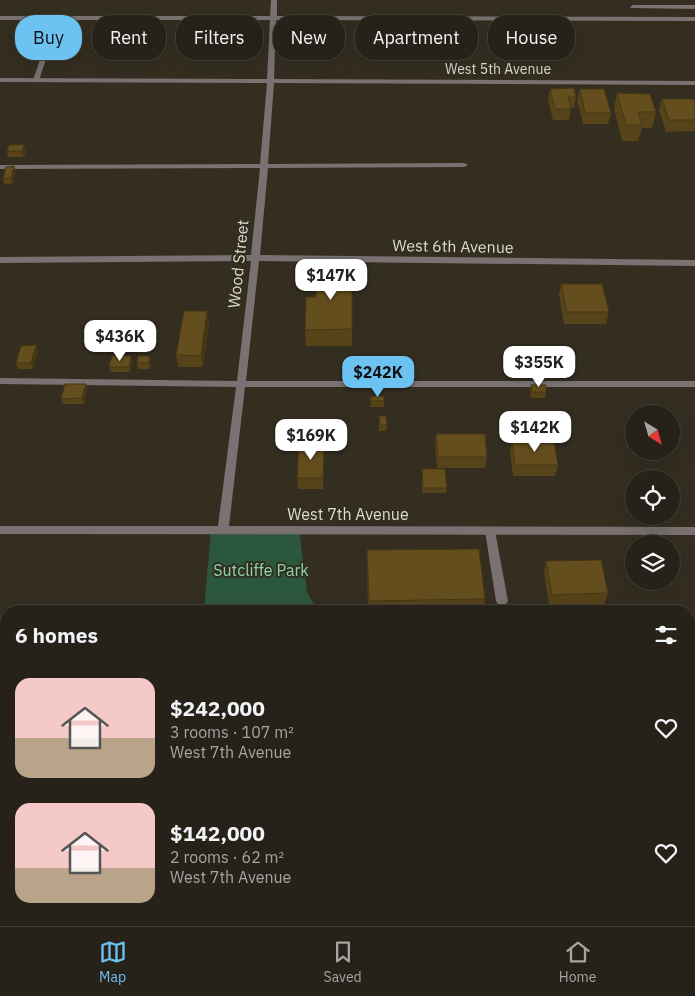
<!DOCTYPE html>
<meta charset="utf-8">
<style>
:root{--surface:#272219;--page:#2f2a22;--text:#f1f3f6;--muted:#a4a4a2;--line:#433f38;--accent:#6cc3f2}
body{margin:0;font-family:"IBM Plex Sans",sans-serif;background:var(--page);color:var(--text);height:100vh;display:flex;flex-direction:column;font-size:19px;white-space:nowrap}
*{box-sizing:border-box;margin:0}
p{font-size:16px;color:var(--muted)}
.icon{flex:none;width:28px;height:28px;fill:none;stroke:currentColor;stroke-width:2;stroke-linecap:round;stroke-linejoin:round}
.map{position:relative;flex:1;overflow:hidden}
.side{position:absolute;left:0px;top:605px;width:695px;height:321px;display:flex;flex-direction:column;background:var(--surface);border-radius:20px 20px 0 0;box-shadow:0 5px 20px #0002,0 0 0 1px var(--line)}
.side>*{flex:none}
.hud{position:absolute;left:15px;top:15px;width:665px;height:45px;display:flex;gap:10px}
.needle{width:32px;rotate:143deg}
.buttons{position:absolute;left:625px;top:405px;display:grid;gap:10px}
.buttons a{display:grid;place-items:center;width:55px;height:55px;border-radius:50%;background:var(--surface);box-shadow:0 5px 20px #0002,0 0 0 1px var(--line);font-size:25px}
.price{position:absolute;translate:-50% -42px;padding:0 11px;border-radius:10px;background:#fff;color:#222;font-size:16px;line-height:32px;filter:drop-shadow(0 1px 2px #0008)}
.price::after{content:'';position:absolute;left:50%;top:30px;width:15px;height:11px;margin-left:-8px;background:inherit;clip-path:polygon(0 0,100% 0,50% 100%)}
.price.current{background:var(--accent);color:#111}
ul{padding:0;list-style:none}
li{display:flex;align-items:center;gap:15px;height:125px;padding:0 15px}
li span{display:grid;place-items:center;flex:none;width:140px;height:100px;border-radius:15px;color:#555}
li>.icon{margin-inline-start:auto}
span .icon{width:60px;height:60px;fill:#fffc;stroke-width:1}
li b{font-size:21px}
h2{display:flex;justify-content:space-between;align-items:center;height:60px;padding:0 15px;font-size:21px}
.pill{padding:0 18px;border-radius:20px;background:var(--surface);box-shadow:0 5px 20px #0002,0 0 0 1px var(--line);font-size:18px;line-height:45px}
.pill.current{background:var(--accent);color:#111}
.dock{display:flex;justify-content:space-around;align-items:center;height:70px;border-top:1px solid var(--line);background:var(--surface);font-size:14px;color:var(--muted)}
.dock a{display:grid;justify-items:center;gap:2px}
.dock .current{color:var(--accent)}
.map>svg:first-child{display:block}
</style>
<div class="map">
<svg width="695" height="926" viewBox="0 0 695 926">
<rect width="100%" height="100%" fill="#342e21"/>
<g fill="#2c573f">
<polygon points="211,530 299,530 307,592 318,611 204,611"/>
<polygon points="689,883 695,885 695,926 177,926 177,920 689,920"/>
</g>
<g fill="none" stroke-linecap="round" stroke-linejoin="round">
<g fill="#797172" fill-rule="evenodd">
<polygon points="633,5 695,5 695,9 631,8 630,7"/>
<polygon points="55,17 60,18 39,80 34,81 33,80"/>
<polygon points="490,527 494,528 495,531 508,601 506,604 502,606 498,604 496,601 485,531 486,528"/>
</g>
<polygon fill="#797172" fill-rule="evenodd" points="271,0 277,0 277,16 695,17 695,21 276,20 274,79 695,81 695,85 274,83 268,164 464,163 468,165 464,167 268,168 260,255 695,260 695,266 259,261 246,381 695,381 695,387 245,387 229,526 695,527 695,535 0,534 0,526 218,526 236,387 0,384 0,378 237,381 251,261 0,263 0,257 251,255 260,168 0,169 0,165 260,164 267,83 0,82 0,78 267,79 270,20 0,20 0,16 270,16"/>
</g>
<g fill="#564319">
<polygon points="550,89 576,97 574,108 571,108 569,120 553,120 548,100"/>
<polygon points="580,89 611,113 608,124 583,124 577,100"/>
<polygon points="617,93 656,112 652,128 642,128 638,141 622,141 614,109"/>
<polygon points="662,99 695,100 695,99 695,131 666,132 659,110"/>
<polygon points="7,151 26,151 24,157 8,157"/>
<polygon points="16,172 12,184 4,184 3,178"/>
<polygon points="352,268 352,346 306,346 305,330 316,297"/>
<polygon points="561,284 609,312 606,324 564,324 559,295"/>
<polygon points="207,311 209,323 203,367 178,367 176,355"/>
<polygon points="36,345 38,351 33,369 18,369 16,363"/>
<polygon points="132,361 130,372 111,372 109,367"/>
<polygon points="151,361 150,369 138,369 137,363"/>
<polygon points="531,385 546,392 545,398 531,398 530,391"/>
<polygon points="87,390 84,404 63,404 61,399"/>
<polygon points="371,396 384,396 384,407 370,407"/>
<polygon points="379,416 387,425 386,431 379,431"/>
<polygon points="436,434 487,457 485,468 437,468 435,445"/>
<polygon points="512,441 558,465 555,476 513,476 510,453"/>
<polygon points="324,443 323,489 298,489 297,478"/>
<polygon points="422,469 447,488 446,493 422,493"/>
<polygon points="367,550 485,599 483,611 368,611 367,566"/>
<polygon points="546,561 608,593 604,604 549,605 544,572"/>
</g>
<g fill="#463714">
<polygon points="24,145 26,151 24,157 22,151"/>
<polygon points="14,166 16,172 12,184 11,178"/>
<polygon points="207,311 209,323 203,367 201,356"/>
<polygon points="36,345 38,351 33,369 31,363"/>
<polygon points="131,356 132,361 130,372 129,367"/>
<polygon points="150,356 151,361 150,369 148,363"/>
<polygon points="86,384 87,390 84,404 82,398"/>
</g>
<g fill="#644e1d" stroke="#463714">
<polygon points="574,88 576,97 568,97 571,109 555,109 550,89"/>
<polygon points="580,89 604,89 611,113 585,113"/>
<polygon points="617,93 650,94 656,112 638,112 642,125 626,125"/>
<polygon points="662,99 694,99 695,101 695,120 669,120"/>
<polygon points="9,145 24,145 22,151 7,151"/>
<polygon points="14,166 11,178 3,178 6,167"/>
<polygon points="317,268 352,268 352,329 305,330 306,297 316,297"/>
<polygon points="561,284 602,284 609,312 567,312"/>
<polygon points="184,311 207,311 201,356 176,355"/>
<polygon points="36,345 31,363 16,363 21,346"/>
<polygon points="112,356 131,356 129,367 109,367"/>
<polygon points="138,356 150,356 148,363 137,363"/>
<polygon points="65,384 86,384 82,398 61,399"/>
<polygon points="531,385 546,385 546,392 532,392"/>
<rect x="371" y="396" width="13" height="5"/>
<polygon points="379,416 386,416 387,425 380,425"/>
<polygon points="436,434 485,434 487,457 438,457"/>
<polygon points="512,441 554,442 558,465 515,465"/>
<polygon points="299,443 324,443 323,478 297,478"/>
<polygon points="422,469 445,469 447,488 423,488"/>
<polygon points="479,549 485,599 369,601 367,550"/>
<polygon points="601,560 608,593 552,595 546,561"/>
</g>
<g text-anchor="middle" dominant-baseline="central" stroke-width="4" stroke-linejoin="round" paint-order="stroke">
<g font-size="14" fill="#dfdbd3" stroke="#342e21">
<text x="498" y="69">West 5th Avenue</text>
</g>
<g font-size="16" fill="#dfdbd3" stroke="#342e21">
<text transform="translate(453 246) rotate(1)">West 6th Avenue</text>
<text transform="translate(238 264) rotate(-84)">Wood Street</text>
<text x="348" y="514">West 7th Avenue</text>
</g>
<g font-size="16" fill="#88d7a8" stroke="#342e21">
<text x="261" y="570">Sutcliffe Park</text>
</g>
</g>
</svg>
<div class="buttons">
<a><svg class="needle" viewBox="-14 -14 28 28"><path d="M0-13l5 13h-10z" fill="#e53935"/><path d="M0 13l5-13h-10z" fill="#a4a4a2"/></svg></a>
<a><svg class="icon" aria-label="locate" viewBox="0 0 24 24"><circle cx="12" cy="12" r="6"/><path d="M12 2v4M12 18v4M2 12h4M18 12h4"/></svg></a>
<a><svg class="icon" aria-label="layers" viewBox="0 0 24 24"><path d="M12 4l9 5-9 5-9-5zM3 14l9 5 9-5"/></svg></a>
</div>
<b class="price" style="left:331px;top:301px">$147K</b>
<b class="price" style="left:120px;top:362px">$436K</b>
<b class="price" style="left:539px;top:388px">$355K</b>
<b class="price current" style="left:378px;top:398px">$242K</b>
<b class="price" style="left:535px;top:453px">$142K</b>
<b class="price" style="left:311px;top:461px">$169K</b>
<div class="hud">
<a class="pill current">Buy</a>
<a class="pill">Rent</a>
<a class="pill">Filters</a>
<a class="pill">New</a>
<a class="pill">Apartment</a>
<a class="pill">House</a>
</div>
<section class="side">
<h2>6 homes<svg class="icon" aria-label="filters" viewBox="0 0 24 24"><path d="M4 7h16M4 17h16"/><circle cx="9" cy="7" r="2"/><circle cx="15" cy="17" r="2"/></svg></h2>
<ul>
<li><span style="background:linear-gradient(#f6c9c9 60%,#b9a48a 0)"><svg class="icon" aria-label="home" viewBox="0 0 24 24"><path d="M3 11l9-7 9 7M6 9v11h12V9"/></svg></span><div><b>$242,000</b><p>3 rooms · 107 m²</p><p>West 7th Avenue</p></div><svg class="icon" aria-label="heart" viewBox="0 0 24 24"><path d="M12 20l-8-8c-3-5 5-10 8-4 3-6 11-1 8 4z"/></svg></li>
<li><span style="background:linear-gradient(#f6c9c9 65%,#b9a48a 0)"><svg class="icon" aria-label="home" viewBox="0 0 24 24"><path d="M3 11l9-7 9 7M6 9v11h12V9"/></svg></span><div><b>$142,000</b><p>2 rooms · 62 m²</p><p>West 7th Avenue</p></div><svg class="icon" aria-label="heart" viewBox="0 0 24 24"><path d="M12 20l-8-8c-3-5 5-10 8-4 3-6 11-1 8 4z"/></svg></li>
</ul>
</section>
</div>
<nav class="dock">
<a class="current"><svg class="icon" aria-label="map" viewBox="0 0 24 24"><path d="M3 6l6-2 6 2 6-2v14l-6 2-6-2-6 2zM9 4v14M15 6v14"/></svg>Map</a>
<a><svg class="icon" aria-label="saved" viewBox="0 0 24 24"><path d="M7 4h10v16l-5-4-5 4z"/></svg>Saved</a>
<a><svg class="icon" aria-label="home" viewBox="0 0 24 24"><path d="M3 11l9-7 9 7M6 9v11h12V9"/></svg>Home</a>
</nav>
